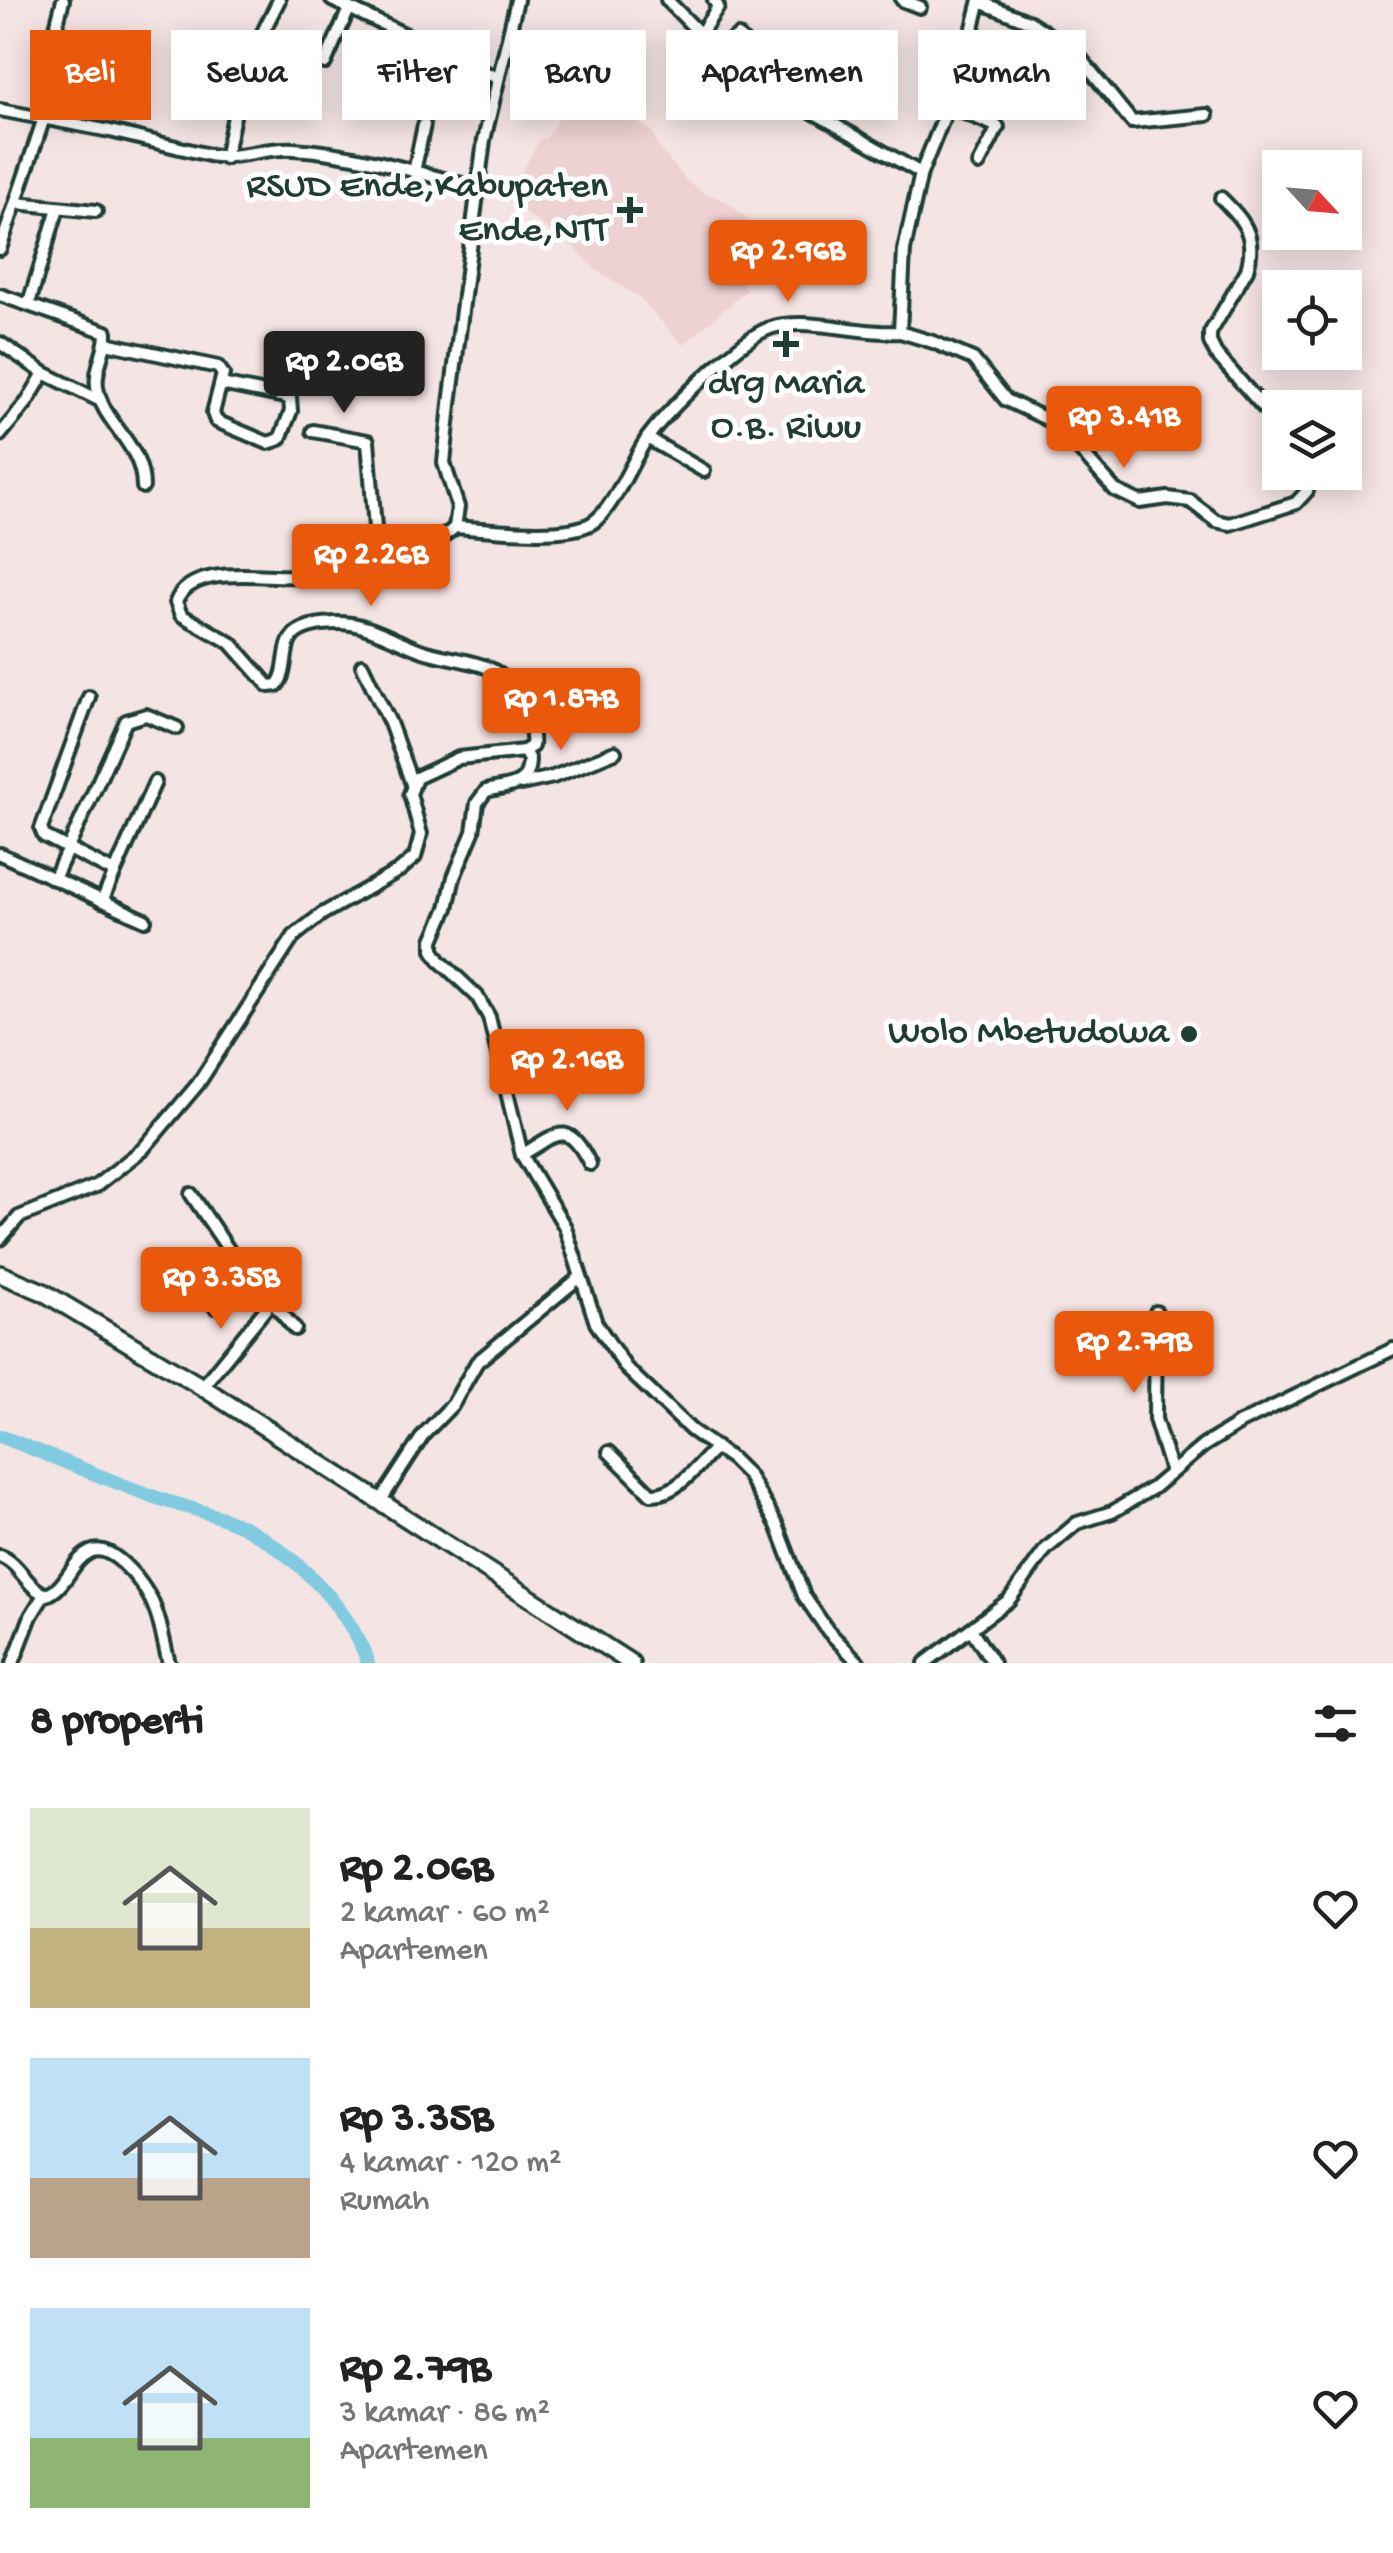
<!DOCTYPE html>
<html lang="id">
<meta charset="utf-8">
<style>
:root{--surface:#fff;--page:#f2f2f2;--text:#222;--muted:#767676;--accent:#ea580c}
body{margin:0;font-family:"Gochi Hand",sans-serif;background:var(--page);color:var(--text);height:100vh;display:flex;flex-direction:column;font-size:38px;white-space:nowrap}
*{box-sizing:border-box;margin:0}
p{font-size:32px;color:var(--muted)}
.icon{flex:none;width:55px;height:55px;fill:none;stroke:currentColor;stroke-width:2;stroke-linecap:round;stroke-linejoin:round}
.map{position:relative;height:1663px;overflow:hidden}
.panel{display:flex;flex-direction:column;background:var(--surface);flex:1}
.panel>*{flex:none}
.top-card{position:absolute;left:30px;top:30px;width:1335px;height:90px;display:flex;gap:20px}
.needle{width:65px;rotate:116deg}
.fabs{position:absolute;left:1262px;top:150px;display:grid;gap:20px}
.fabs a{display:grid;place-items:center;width:100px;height:100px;border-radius:0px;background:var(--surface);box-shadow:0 5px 25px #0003;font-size:50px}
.price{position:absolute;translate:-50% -85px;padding:0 22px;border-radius:10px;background:var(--accent);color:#fff;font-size:32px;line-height:65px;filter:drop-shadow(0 2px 5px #0008)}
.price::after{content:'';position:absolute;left:50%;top:60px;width:30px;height:22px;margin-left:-15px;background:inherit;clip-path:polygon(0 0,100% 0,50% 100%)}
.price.selected{background:#222;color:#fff}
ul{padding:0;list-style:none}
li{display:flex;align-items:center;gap:30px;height:250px;padding:0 30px}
li span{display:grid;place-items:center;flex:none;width:280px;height:200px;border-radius:0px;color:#555}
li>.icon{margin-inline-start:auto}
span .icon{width:120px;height:120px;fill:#fffc;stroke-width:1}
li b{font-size:42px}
h2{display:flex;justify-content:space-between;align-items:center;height:120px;padding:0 30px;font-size:42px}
.tag{padding:0 35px;border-radius:0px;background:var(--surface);box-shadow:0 5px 25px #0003;font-size:35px;line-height:90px}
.tag.selected{background:var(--accent);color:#fff}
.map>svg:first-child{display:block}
</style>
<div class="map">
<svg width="1393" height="1663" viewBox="0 0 1393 1663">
<rect width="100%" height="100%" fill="#f5e4e4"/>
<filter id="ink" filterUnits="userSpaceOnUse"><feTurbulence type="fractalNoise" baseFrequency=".01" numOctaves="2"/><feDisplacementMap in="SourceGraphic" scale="20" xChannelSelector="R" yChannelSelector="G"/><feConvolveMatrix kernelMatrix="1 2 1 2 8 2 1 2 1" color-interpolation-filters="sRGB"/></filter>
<g filter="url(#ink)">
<polygon fill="#eed1d1" points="579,86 652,131 659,148 687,181 702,192 727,202 748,219 729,259 733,272 747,290 683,345 638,296 601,274 573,247 506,199 541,138 545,140"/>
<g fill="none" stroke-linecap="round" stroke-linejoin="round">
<path stroke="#80cbe0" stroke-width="14" d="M0,1436C48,1455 96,1475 144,1493C170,1504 198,1509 225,1519C282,1539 350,1606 368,1663"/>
<g stroke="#1f3d34" stroke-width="18">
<g id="minor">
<polyline points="332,0 497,78"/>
<polyline points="667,0 718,52 738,36 807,109 921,173"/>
<polyline points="902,0 920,7"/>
<polyline points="980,2 1030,22 1077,54 1132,122 1207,115"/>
<polyline points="699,36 718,7 714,0"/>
<polyline points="325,63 349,9"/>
<polyline points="441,77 449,56"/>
<polyline points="704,91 704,82 720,52"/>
<polyline points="948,106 998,127 979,164"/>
<path d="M0,110L110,131L209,155C239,160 265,147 294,149C356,153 417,172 476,188"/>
<polyline points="46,118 52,43 63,0"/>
<polyline points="225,158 244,70 279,0"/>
<polyline points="414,172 424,125"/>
<path d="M1221,198C1244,221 1257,235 1247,270L1210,333V342L1216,354L1280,426"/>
<polyline points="16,203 96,211"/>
<polyline points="0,249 44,118"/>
<path d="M0,295L106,332C107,350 94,368 97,387C102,424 143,443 143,487"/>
<polyline points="29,303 58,208"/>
<polyline points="900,332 933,342 973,359 1006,400 1057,424 1115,490 1140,502 1168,498 1190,501 1216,521 1230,524 1296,503 1307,491 1310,472"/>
<polyline points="0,343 44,373 101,401"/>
<polyline points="106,343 218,367 223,374 213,413 216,421 268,443 280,439 291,411 290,398 221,384"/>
<polyline points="313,431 368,441 375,528 381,558"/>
<polyline points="0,435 27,402 44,373"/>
<polyline points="647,438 704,471"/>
<path d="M455,527C487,529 565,539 592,523C613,510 632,461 646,440C664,413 735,345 763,331C797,313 861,336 900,332L904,250L921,173L961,75L980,0"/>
<polyline points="362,665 390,723 412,784"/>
<polyline points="89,697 41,829 44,836 114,872"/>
<path d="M524,751L529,760C528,789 508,785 486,791L477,803L473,832L454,877L447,908L433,940V950L440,961L477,996L489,1017L522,1155L565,1227L596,1323L626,1368L691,1430L732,1459L748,1475L777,1525L804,1596L828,1631L859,1663"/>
<polyline points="521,784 553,777 615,752"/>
<polyline points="0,854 145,920"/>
<polyline points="54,879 126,721 146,715 177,728"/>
<polyline points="102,901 155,782"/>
<path d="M522,1155C560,1131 568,1121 590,1164"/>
<polyline points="191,1194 232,1255 295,1329"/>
<path d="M0,1239L19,1217L96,1186L143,1149L198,1084L294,936L322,914L400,870L415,857L421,834L410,794L416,778L459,758L524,751L532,746C535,725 515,684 496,672C479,661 444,658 423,651C399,643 376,628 351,624C337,622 312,623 299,631C280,641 290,670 277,685L269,686L231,643L181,615L176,602C192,562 265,579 299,576C332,573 434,550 455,527L458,507L444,463L450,404L484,140L517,0"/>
<polyline points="215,1307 253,1281"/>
<polyline points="1156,1312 1155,1419 1171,1471"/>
<polyline points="202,1387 272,1301"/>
<path d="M609,1452L651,1494C677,1496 699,1464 716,1447"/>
<polyline points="381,1500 424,1434 453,1404 477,1362 579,1278"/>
<path d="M0,1556C21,1564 26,1588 47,1595C67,1587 71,1561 90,1552C111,1542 140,1580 149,1596C160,1615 163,1641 169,1663"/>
<polyline points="971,1629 993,1663"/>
<polyline points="13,1663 31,1616 44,1595"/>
<polyline points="925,1663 1009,1600 1046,1549 1077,1523 1112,1512 1153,1488 1203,1446 1240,1423 1393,1349"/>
</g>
</g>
<g stroke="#1f3d34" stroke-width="22">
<polyline id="highway" points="0,1274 43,1292 202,1387 631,1663"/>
</g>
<use href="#minor" stroke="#fff" stroke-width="10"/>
<use href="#highway" stroke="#fff" stroke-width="15"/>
</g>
</g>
<g fill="#1f3d34" stroke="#fff" stroke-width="4">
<path d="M625 195h10v10h10v10h-10v10h-10v-10h-10v-10h10z"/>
<path d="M781 329h10v10h10v10h-10v10h-10v-10h-10v-10h10z"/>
<circle cx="1189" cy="1034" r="10"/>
</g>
<g text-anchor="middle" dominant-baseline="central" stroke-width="10" stroke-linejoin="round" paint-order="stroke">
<g font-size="38" fill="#1f3d34" stroke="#fff" text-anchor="end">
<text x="608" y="188">RSUD Ende,Kabupaten<tspan x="608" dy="44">Ende,NTT</tspan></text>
<text x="786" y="385" text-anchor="middle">drg Maria<tspan x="786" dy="44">O.B. Riwu</tspan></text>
<text x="1169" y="1034">Wolo Mbetudowa</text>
</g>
</g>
</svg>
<div class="fabs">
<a><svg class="needle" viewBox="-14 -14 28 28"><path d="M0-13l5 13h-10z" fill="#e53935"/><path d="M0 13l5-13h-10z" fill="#767676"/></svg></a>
<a><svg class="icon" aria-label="locate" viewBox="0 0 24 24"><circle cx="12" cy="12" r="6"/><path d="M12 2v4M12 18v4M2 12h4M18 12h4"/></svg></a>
<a><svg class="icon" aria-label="layers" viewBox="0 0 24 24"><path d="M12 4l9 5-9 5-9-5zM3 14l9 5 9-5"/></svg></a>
</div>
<b class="price" style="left:788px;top:305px">Rp 2.96B</b>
<b class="price selected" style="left:344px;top:416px">Rp 2.06B</b>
<b class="price" style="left:1124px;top:471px">Rp 3.41B</b>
<b class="price" style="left:371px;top:609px">Rp 2.26B</b>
<b class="price" style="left:561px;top:753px">Rp 1.87B</b>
<b class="price" style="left:567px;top:1114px">Rp 2.16B</b>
<b class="price" style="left:221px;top:1332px">Rp 3.35B</b>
<b class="price" style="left:1134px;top:1396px">Rp 2.79B</b>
<div class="top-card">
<a class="tag selected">Beli</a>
<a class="tag">Sewa</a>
<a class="tag">Filter</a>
<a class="tag">Baru</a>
<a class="tag">Apartemen</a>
<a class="tag">Rumah</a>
</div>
</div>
<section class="panel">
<h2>8 properti<svg class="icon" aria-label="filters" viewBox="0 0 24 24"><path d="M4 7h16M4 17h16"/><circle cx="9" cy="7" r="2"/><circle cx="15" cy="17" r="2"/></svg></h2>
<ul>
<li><span style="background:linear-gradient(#dfe7d0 60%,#c2b280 0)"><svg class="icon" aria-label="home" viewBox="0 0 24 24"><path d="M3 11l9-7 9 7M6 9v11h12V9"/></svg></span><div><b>Rp 2.06B</b><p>2 kamar · 60 m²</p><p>Apartemen</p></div><svg class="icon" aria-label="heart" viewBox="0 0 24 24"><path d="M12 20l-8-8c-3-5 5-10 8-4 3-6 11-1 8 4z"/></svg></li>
<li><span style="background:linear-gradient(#bfe0f5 60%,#b9a48a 0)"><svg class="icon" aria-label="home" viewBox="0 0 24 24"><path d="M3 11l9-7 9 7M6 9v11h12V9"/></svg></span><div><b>Rp 3.35B</b><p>4 kamar · 120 m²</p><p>Rumah</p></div><svg class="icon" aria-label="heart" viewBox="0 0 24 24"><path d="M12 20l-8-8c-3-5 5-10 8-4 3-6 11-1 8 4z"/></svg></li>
<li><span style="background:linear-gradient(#bfe0f5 65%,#8fb573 0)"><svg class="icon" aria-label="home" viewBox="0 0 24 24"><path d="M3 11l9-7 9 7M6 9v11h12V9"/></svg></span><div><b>Rp 2.79B</b><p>3 kamar · 86 m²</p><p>Apartemen</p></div><svg class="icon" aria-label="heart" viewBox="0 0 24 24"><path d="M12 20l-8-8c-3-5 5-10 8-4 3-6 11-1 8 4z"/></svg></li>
</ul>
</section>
